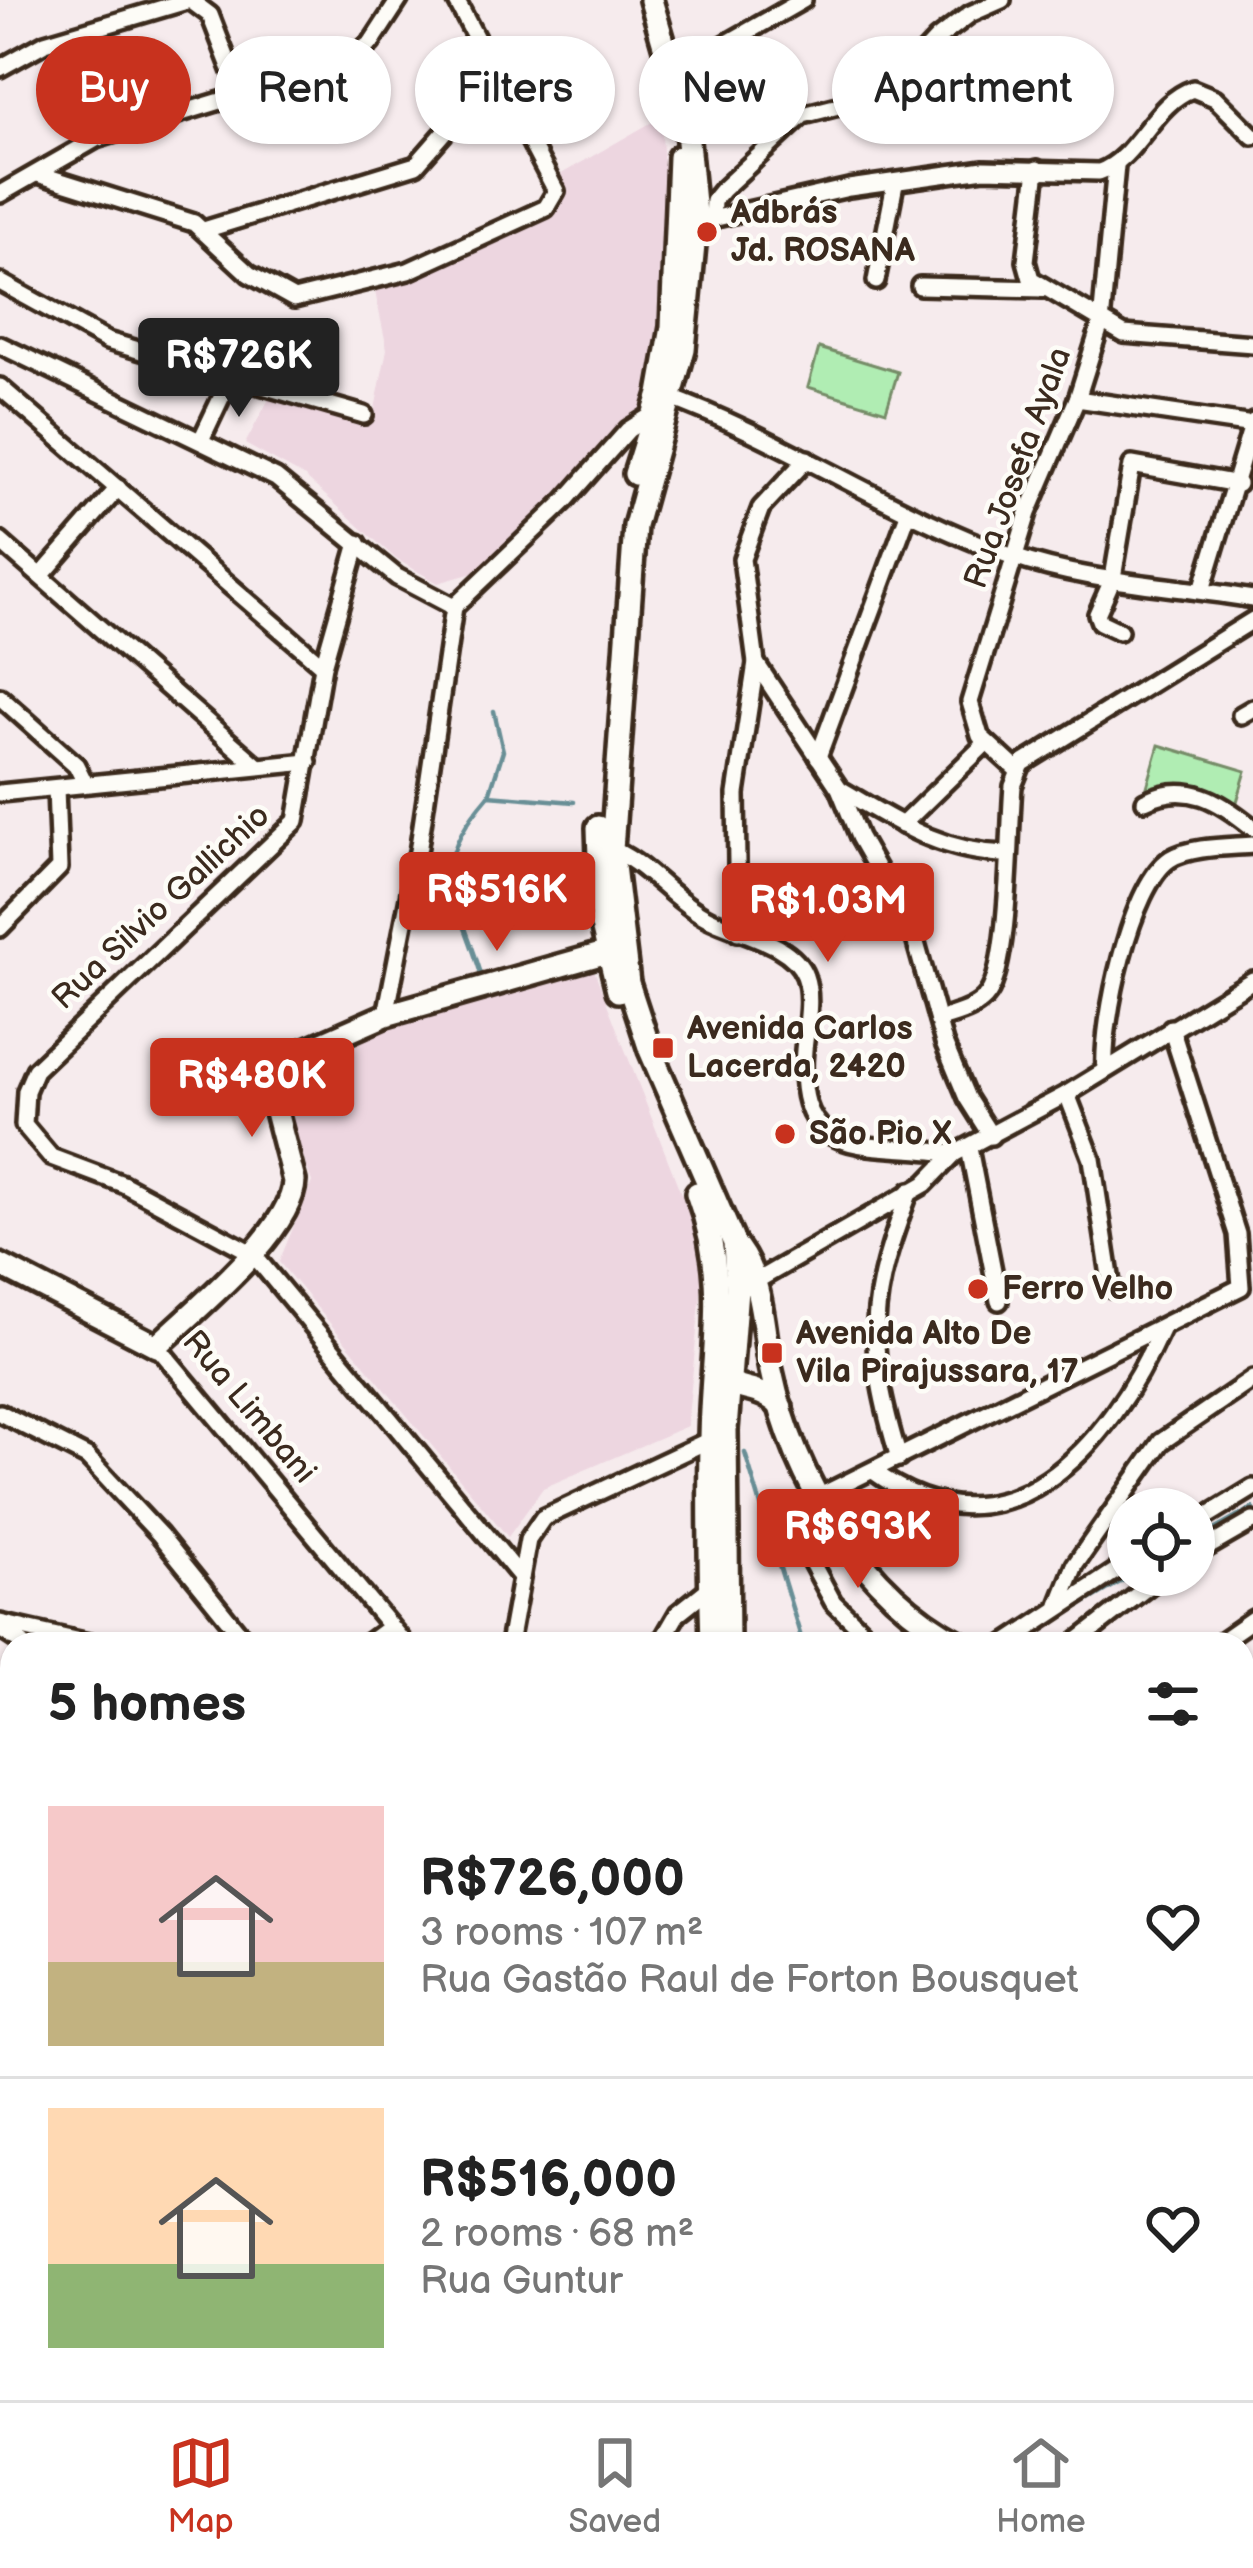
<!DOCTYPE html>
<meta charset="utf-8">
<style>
:root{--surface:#fff;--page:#f6f6f6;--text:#222;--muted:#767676;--line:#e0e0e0;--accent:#c8321e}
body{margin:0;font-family:"Balsamiq Sans",sans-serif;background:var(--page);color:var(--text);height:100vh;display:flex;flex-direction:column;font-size:45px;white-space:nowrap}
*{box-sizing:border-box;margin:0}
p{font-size:39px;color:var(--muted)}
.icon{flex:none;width:66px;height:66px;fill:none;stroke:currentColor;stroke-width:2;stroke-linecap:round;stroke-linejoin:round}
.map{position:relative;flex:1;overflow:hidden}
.side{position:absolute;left:0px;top:1632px;width:1254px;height:768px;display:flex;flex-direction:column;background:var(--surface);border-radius:36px 36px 0 0;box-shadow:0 3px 9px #0004}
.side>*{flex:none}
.guide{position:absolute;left:36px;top:36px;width:1182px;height:108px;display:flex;gap:24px}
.tools{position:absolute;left:1107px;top:1488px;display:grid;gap:24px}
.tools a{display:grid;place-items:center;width:108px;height:108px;border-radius:50%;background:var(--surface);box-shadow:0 3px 9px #0004;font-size:60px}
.price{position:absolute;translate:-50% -102px;padding:0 27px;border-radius:12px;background:var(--accent);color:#fff;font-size:39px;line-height:78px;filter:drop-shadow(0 3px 6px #0008)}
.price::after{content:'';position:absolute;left:50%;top:72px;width:36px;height:27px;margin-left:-18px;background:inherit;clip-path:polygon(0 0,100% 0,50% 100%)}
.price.current{background:#222;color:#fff}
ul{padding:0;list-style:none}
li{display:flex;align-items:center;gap:36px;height:300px;padding:0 48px}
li+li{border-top:3px solid var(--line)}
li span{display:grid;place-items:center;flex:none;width:336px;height:240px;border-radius:0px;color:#555}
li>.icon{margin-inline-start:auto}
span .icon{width:144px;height:144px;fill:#fffc;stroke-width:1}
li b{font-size:51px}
h2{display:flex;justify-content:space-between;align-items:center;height:144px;padding:0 48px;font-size:51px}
.tag{padding:0 42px;border-radius:54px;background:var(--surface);box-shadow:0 3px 9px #0004;font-size:42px;line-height:108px}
.tag.current{background:var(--accent);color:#fff}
.dock{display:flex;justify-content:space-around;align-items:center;height:168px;border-top:3px solid var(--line);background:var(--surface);font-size:33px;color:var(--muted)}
.dock a{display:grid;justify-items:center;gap:6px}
.dock .current{color:var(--accent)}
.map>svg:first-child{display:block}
</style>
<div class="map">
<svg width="1253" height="2400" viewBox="0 0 1253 2400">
<rect width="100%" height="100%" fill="#f6ebed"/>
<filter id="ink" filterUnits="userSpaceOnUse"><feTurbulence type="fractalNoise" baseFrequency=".00833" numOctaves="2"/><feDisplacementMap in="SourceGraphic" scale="24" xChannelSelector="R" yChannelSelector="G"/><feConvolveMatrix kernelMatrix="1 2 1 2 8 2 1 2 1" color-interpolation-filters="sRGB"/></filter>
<g filter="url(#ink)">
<g fill="#edd6e0">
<polygon points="661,117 669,254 657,357 643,414 487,569 438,583 396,559 305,477 245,444 271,395 372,424 387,349 374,287 562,206 564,196 556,177"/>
<polygon points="592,965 705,1255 687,1426 543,1488 508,1537 279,1262 312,1182 280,1092 283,1068 319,1044"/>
</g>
<g fill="#b0edb3" stroke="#768c68" stroke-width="3">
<polygon points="819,348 898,372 886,411 808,387"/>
<polygon points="1159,745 1246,771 1234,812 1147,787"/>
</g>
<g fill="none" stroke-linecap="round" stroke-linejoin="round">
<g stroke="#698f96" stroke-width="4.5">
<polyline points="489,795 503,751 494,711"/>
<path d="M481,974C455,889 425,869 489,795L574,802"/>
<polyline points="745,1453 803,1644"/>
<polyline points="1194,1541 1253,1508"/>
<polyline points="1044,1627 1132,1575"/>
</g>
<g stroke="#3b2a1e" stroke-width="24">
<g id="street">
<polyline points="0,68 45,43 190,0 210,15 242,98"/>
<polyline points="675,73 803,0"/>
<polyline points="1037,169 1026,261 1031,279 1124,334 1253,344"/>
<polyline points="38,174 194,223 249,274 294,299 408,271 546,208 556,191 456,0"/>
<polyline points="0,194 96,139 342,64 371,43 399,0"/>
<polyline points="712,220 713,201 722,190 803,115 886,94 937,39 970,14 1002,0"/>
<path d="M690,224L849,188L984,169L1099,172C1139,158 1152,103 1193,89L1215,98L1253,136"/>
<polyline points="204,230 416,165 494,76"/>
<polyline points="876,281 895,184"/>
<polyline points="0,282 107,341 364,415"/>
<polyline points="920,286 1043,289"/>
<polyline points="0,345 276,478 397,577 454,607"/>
<polyline points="0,387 323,666"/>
<path d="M663,395C784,438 889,513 1011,556C1087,583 1174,585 1253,599"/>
<polyline points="1077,399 1253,425"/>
<polyline points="201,440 231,377"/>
<polyline points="0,541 256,765"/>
<polyline points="358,543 323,666 296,821 35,1070 26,1091 24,1125 51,1157 123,1184 252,1253 521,1577"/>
<polyline points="41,576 118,488"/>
<polyline points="1202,590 1253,422"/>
<polyline points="1119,631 1100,622 1097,614 1113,578 1132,465 1238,484"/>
<polyline points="756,663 839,788 859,837 913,932 944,1043 967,1098 991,1136"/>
<polyline points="0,697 76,765 85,783"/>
<polyline points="1241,715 1253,708"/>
<polyline points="818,757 908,514"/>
<polyline points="1017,770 980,736 970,702 1028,513 1077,399 1101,323 1116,166"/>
<path d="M840,789C895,821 941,853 1007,854"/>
<polyline points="0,793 308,762"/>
<path d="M1145,801C1187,780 1220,801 1253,828"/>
<polyline points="902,825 986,743"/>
<path d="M606,847C644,860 669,897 704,916C734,933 792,941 805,976C813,998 806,1028 804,1050C794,1167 869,1140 954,1154"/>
<polyline points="0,928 59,868 56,788"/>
<polyline points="738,932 736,794 756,663 742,559 761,508 807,459"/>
<polyline points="386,1015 419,846 454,607 565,501 628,430 658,411"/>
<path d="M938,1020C954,1014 977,1010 988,994C1010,963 1009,830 1013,786L1022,764L1253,620"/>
<path d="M1105,1069C1102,1023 1130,886 1170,859C1191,846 1229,847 1253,845"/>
<polyline points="1067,1094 1092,1159 1112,1289"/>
<polyline points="969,1148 999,1301"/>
<polyline points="748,1280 756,1281 925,1184 954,1154 1067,1094 1253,980"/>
<polyline points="157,1346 405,1644"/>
<polyline points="0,1413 87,1457 160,1535 248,1644"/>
<path d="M899,1458C865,1345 868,1300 910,1191"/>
<path d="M873,1471C1006,1567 1109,1446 1162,1328"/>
<polyline points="820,1496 1241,1287 1237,1234 1171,1028"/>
<polyline points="1194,1524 1253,1488"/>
<polyline points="1194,1555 1253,1521"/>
<polyline points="812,1563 833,1602 876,1644"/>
<polyline points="1059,1605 1075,1565 1161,1442 1253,1379"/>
<polyline points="0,1623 93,1644"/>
<polyline points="0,1629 23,1644"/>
<polyline points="367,1644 390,1627"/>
<polyline points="509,1644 528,1540 543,1518 718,1436"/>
<polyline points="660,1644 678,1613 717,1582"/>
<polyline points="1005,1644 1128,1563"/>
<polyline points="1074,1644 1163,1575"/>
<polyline points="1217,1644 1253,1619"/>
<polyline points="1242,1780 1253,1772"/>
<polyline points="1242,1991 1253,1982"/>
<polyline points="0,2026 12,2016"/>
<polyline points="0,2039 12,2041"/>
<polyline points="0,2066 12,2068"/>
<polyline points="1242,2131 1253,2123"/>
<polyline points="0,2175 12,2177"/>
<polyline points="0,2295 12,2296"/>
<polyline points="1242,2328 1253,2313"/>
<polyline points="723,2388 763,2397"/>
<polyline points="199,2400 201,2388"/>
<polyline points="321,2400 323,2388"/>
<polyline points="685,2400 690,2388"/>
<polyline points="1191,2400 1199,2388"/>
</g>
</g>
<g stroke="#3b2a1e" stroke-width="30">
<g id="secondary">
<polyline points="651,0 686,121 696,224 684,349 635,526 612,849 628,983 650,1050 734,1243 737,1289 726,1430 728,1644"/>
<polyline points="635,474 660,394 672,327 679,157"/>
<polyline points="598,827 601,921 618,991"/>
<path d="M697,1193C731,1284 711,1347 710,1440C709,1508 710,1576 712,1644"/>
<path d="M738,1248C764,1283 762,1329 771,1371C794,1480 861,1592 961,1644"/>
<path d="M0,1265L157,1346C193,1311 293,1231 294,1181L266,1073L272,1065L386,1015L615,950"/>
<path d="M720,1378C740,1393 762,1386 781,1407"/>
<polyline points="1242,1846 1253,1856"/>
<polyline points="447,2400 449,2388"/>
</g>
</g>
<use href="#street" stroke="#fdfcf7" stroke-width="15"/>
<use href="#secondary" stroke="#fdfcf7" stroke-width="21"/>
</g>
</g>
<g fill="#c8321e" stroke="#fdfcf7" stroke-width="4.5">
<circle cx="707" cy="232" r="12"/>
<rect x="651" y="1036" width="24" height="24" rx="6"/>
<circle cx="785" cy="1134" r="12"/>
<circle cx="978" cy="1289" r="12"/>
<rect x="760" y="1341" width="24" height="24" rx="6"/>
</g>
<g text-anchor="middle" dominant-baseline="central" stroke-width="9" stroke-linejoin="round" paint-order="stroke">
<g font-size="33" font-weight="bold" fill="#3b2a1e" stroke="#fdfcf7" text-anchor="start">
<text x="731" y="213">Adbrás<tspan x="731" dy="38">Jd. ROSANA</tspan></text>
<text x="687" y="1029">Avenida Carlos<tspan x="687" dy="38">Lacerda, 2420</tspan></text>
<text x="809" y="1134">São Pio X</text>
<text x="1002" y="1289">Ferro Velho</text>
<text x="796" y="1334">Avenida Alto De<tspan x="796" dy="38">Vila Pirajussara, 17</tspan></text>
</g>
<g font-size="33" fill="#3b2a1e" stroke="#fdfcf7">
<text transform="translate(1018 468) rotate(-70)">Rua Josefa Ayala</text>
<text transform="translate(161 907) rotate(-43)">Rua Silvio Gallichio</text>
<text transform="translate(249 1407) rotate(50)">Rua Limbani</text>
</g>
</g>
</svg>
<div class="tools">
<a><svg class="icon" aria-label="locate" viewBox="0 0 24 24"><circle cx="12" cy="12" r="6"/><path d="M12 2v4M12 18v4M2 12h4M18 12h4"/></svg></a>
</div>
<b class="price current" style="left:239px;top:420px">R$726K</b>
<b class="price" style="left:497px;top:954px">R$516K</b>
<b class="price" style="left:828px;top:965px">R$1.03M</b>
<b class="price" style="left:252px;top:1140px">R$480K</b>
<b class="price" style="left:858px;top:1591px">R$693K</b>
<div class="guide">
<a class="tag current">Buy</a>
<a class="tag">Rent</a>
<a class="tag">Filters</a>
<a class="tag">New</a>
<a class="tag">Apartment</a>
</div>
<section class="side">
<h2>5 homes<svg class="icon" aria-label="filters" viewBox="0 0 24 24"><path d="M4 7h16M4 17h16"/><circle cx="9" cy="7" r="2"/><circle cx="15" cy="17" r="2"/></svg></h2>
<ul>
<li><span style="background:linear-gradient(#f6c9c9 65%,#c2b280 0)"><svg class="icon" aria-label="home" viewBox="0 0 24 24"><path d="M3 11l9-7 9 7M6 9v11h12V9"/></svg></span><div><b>R$726,000</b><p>3 rooms · 107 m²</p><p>Rua Gastão Raul de Forton Bousquet</p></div><svg class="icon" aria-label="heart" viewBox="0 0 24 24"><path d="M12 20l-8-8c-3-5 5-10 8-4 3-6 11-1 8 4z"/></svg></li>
<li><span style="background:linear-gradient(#ffd9b3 65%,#8fb573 0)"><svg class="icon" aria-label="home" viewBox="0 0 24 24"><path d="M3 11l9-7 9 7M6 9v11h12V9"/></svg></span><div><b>R$516,000</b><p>2 rooms · 68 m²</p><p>Rua Guntur</p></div><svg class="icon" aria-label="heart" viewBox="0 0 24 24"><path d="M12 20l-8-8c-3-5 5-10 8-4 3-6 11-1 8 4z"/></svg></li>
</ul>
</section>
</div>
<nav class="dock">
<a class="current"><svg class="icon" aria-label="map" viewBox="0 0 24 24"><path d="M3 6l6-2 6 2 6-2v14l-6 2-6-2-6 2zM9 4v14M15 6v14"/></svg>Map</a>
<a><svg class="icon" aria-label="saved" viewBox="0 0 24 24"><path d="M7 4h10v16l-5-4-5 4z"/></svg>Saved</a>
<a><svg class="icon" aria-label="home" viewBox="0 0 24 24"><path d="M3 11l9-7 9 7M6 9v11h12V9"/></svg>Home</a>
</nav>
